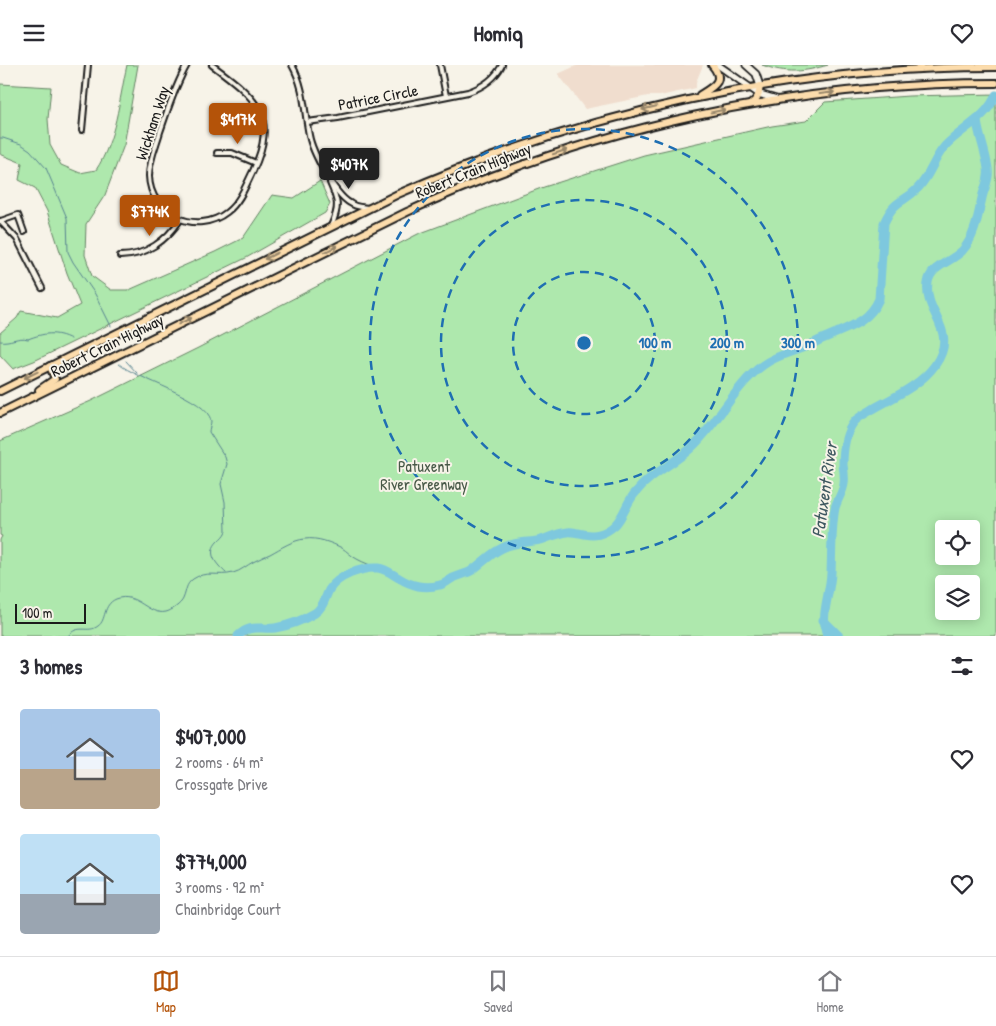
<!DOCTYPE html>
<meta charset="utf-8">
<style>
:root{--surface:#fff;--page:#f2f2f3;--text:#2b2b33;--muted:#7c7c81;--line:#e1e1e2;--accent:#b45309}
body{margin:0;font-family:"Patrick Hand",sans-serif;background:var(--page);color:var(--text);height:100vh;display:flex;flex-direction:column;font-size:19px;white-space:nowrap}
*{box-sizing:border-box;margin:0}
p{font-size:16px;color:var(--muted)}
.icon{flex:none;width:28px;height:28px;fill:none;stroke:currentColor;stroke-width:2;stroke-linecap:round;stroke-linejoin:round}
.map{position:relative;height:571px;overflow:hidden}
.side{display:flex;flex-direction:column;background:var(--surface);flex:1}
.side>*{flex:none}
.controls{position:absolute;left:935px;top:455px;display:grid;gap:10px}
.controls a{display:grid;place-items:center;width:45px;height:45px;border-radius:5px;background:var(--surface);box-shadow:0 2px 12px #0003;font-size:25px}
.scale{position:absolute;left:15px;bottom:12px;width:71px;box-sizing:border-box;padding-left:5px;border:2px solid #1c1c1c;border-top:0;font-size:14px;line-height:18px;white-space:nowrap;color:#1c1c1c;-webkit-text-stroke:4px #f7f3e8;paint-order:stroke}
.price{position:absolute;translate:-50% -42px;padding:0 11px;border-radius:5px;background:var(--accent);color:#fff;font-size:16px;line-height:32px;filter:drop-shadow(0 1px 2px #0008)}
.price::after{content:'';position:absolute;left:50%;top:30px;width:15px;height:11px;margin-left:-8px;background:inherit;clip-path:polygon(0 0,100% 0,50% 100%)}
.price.on{background:#222;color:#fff}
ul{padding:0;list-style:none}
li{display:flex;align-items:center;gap:15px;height:125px;padding:0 20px}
li span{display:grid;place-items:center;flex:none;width:140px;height:100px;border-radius:5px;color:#555}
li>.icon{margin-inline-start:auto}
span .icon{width:60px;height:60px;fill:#fffc;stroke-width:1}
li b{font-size:21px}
h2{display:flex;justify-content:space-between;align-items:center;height:60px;padding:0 20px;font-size:21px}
header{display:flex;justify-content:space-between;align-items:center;height:65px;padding:0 20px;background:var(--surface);font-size:22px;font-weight:700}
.dock{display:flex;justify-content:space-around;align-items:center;height:70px;border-top:1px solid var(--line);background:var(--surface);font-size:14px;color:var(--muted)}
.dock a{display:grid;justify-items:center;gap:2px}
.dock .on{color:var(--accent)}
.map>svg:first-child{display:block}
</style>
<header><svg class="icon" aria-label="menu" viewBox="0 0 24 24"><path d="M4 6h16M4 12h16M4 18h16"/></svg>Homiq<svg class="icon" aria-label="heart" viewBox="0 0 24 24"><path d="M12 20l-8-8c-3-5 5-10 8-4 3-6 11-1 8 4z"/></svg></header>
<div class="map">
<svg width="996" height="571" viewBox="0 0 996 571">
<rect width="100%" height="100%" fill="#f7f3e8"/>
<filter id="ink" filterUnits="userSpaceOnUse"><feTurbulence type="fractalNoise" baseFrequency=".02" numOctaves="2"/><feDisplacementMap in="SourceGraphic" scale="10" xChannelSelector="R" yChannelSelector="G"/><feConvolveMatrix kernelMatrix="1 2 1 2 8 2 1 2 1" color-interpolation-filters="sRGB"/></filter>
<g filter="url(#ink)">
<polygon fill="#f0ddce" points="578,0 703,0 696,17 696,23 660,31 648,31 585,44 558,9"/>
<g fill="#aee8ad" stroke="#658264" fill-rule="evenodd">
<path d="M127,0H138L124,80L105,130L86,159L85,190L92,211L111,225H129L215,187L243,173L272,130L294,133L320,116L330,139L325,148L246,193L34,296L13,304L0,290V268L17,253L21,246L57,253L80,240L67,208L47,146L35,123L19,115L22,98L0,89V19L51,22L48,54L50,80L61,100L80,108L96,105C116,75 119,35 127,0Z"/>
<path d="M762,0H828C804,7 787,9 762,0Z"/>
<path d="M996,29V571H0V475L2,471L0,470V376L91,336L198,283L418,169L544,122L644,90L772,61L806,56L825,37L909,31ZM944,464H971V491H944ZM944,519H971V546H944Z"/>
</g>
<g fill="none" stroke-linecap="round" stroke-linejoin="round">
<g stroke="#578390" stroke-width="1">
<polyline points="0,73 3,73 21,79 30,85 46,103 67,153 68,187 73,197 95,229 111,261"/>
<path d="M0,276C10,278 18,271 28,274C44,268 55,266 71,274"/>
<polyline points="126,296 137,308"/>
<path d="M119,299C136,314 208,333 211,356C211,359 209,364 209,367L225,392L227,399L221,419L225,437L226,466C224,471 221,473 218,476C206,488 216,499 226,508"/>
<path d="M68,571C78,558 88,569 98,561C107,555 102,540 116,534C137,526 148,551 166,547C171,546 181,539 183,534C187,525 185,520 193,514C206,505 219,512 233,508C241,506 247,500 253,497C259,494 265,491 270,489C281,483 293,475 305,474C317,472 332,478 342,483C347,486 351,491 357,494C364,498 371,500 378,503"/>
</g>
<g stroke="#7ec8de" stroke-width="9">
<polyline points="823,555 839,571"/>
<path d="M238,571C251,558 260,565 275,563C288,561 303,555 315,548C323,543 325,533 329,525C337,511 362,502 378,503C386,504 392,509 399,513C412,521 424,524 440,520C445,519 449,515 453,513C459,510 466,509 471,506C485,496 497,482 514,479C523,477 533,477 541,475C550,472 559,468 568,467C571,466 576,468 579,468C594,472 604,470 615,460C624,451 627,436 636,427C651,408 674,399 691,383C718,359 734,321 763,300C775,291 788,288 802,283C811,280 819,275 827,272C849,262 869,257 879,234L884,158C895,133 903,139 918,123C930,111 934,93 945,81C962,63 986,54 996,30"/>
<path d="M827,571C820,549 830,530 831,508C832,487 831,464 835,443C837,435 843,427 844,419C845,412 844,406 843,400C843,385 845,368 854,357C859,351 867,348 873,344C894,332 921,320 935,300C960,265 923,248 928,218C930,201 951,197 962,186C975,172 978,151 982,133C984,123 990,114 988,104C986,87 979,72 977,56"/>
</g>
<g stroke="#1c1c1c" stroke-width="8">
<g id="minor">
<path d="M187,0C175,21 168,44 160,67C156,81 149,96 149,111C150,150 197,171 227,147C240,137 246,120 253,106C279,50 255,32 212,0"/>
<path d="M292,0C305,23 304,46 309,70C312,87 335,130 350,138C355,142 362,142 368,143"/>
<polyline points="440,0 446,31"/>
<path d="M307,57L338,53L468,27C483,22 495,14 502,0"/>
<polyline points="82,65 88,0"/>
<polyline points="217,88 232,88 256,98"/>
<path d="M330,118C338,136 340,142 331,161"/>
<polyline points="0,156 17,174 42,223"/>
<polyline points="1,156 18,150 24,167"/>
<path d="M120,191C146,191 167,175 180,155"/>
</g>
</g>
<g stroke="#1c1c1c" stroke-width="9">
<g id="secondary">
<polyline points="718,0 759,29 776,34"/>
<polyline points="746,0 756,9 760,21"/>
</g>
</g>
<g stroke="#1c1c1c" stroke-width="10">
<g id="trunk">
<path d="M700,30C713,22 726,16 712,0"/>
<path d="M751,39C758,34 759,29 760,21"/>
<polyline points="39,325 55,314 50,301"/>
<path d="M0,326L398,129C587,46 790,2 996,2"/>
<path d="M0,348L407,147C591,62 793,18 996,18"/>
</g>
</g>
<use href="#minor" stroke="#f7f3e8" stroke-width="4"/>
<use href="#secondary" stroke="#f7f3e8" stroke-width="5.5"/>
<use href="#trunk" stroke="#fcdcac" stroke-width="6"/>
</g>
<defs><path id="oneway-shaft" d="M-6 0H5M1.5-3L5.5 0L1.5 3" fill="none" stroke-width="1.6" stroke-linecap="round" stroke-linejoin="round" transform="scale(1.25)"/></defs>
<g stroke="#97866b">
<use href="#oneway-shaft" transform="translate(827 28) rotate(-7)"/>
<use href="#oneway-shaft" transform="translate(649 43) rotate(166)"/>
<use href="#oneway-shaft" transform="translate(718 46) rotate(-11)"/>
<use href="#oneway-shaft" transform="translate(560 87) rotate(-18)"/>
<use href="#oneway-shaft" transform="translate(331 184) rotate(-26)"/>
<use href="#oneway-shaft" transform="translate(271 191) rotate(154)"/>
<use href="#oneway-shaft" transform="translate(185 256) rotate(-26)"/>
<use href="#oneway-shaft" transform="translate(31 310) rotate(154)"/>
</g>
</g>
<g fill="none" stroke="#1f6fb2" stroke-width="2.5" stroke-dasharray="9 6">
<circle cx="584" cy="278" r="71"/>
<circle cx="584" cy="278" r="143"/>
<circle cx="584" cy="278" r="214"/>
</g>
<g text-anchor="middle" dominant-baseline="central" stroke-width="4" stroke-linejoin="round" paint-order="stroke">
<g font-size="16" fill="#1c1c1c" stroke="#f7f3e8">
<text transform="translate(378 32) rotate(-11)">Patrice Circle</text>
<text transform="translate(152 58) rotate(-72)">Wickham Way</text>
<text transform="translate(473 105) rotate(-22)">Robert Crain Highway</text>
<text transform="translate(107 280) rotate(-26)">Robert Crain Highway</text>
</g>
<g font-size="16" fill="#485948" stroke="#f7f3e8">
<text x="424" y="401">Patuxent<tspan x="424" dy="18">River Greenway</tspan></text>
</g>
<g font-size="18" font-style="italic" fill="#3e5860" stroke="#f7f3e8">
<text transform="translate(824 425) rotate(-82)">Patuxent River</text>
</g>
</g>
<circle cx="584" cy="278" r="8" fill="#1f6fb2" stroke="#f7f3e8" stroke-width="2.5"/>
<g font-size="15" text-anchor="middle" font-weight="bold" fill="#1f6fb2" stroke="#f7f3e8" stroke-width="4" stroke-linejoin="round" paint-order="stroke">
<text x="655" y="283">100 m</text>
<text x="727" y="283">200 m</text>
<text x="798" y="283">300 m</text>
</g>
</svg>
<div class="controls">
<a><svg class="icon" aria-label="locate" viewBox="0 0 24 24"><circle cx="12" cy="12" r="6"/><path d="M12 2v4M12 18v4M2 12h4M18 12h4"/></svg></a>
<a><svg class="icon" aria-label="layers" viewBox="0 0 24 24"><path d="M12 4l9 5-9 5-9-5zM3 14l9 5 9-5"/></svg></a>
</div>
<div class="scale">100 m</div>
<b class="price" style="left:238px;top:80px">$417K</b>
<b class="price on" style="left:349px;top:125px">$407K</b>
<b class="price" style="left:150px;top:172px">$774K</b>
</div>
<section class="side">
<h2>3 homes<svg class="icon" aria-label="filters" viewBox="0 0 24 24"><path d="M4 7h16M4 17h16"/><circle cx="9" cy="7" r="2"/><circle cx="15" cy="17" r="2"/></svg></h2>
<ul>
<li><span style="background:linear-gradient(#a9c7e8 60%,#b9a48a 0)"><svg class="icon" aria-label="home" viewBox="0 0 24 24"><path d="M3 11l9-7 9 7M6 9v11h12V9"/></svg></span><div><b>$407,000</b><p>2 rooms · 64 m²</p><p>Crossgate Drive</p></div><svg class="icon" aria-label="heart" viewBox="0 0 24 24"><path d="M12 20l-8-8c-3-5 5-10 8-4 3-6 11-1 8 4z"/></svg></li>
<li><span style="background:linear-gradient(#bfe0f5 60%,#9aa5b1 0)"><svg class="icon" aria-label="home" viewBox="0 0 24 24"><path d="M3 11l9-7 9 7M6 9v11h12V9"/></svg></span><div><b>$774,000</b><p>3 rooms · 92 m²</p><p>Chainbridge Court</p></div><svg class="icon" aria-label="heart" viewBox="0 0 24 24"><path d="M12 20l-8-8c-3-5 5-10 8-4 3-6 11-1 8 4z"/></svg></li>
</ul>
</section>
<nav class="dock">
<a class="on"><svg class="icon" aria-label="map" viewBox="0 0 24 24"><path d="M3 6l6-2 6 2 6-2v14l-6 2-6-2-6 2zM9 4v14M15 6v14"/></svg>Map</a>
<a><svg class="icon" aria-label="saved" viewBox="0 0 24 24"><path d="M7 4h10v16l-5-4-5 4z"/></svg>Saved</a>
<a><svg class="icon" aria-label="home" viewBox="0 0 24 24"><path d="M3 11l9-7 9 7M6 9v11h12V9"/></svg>Home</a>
</nav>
